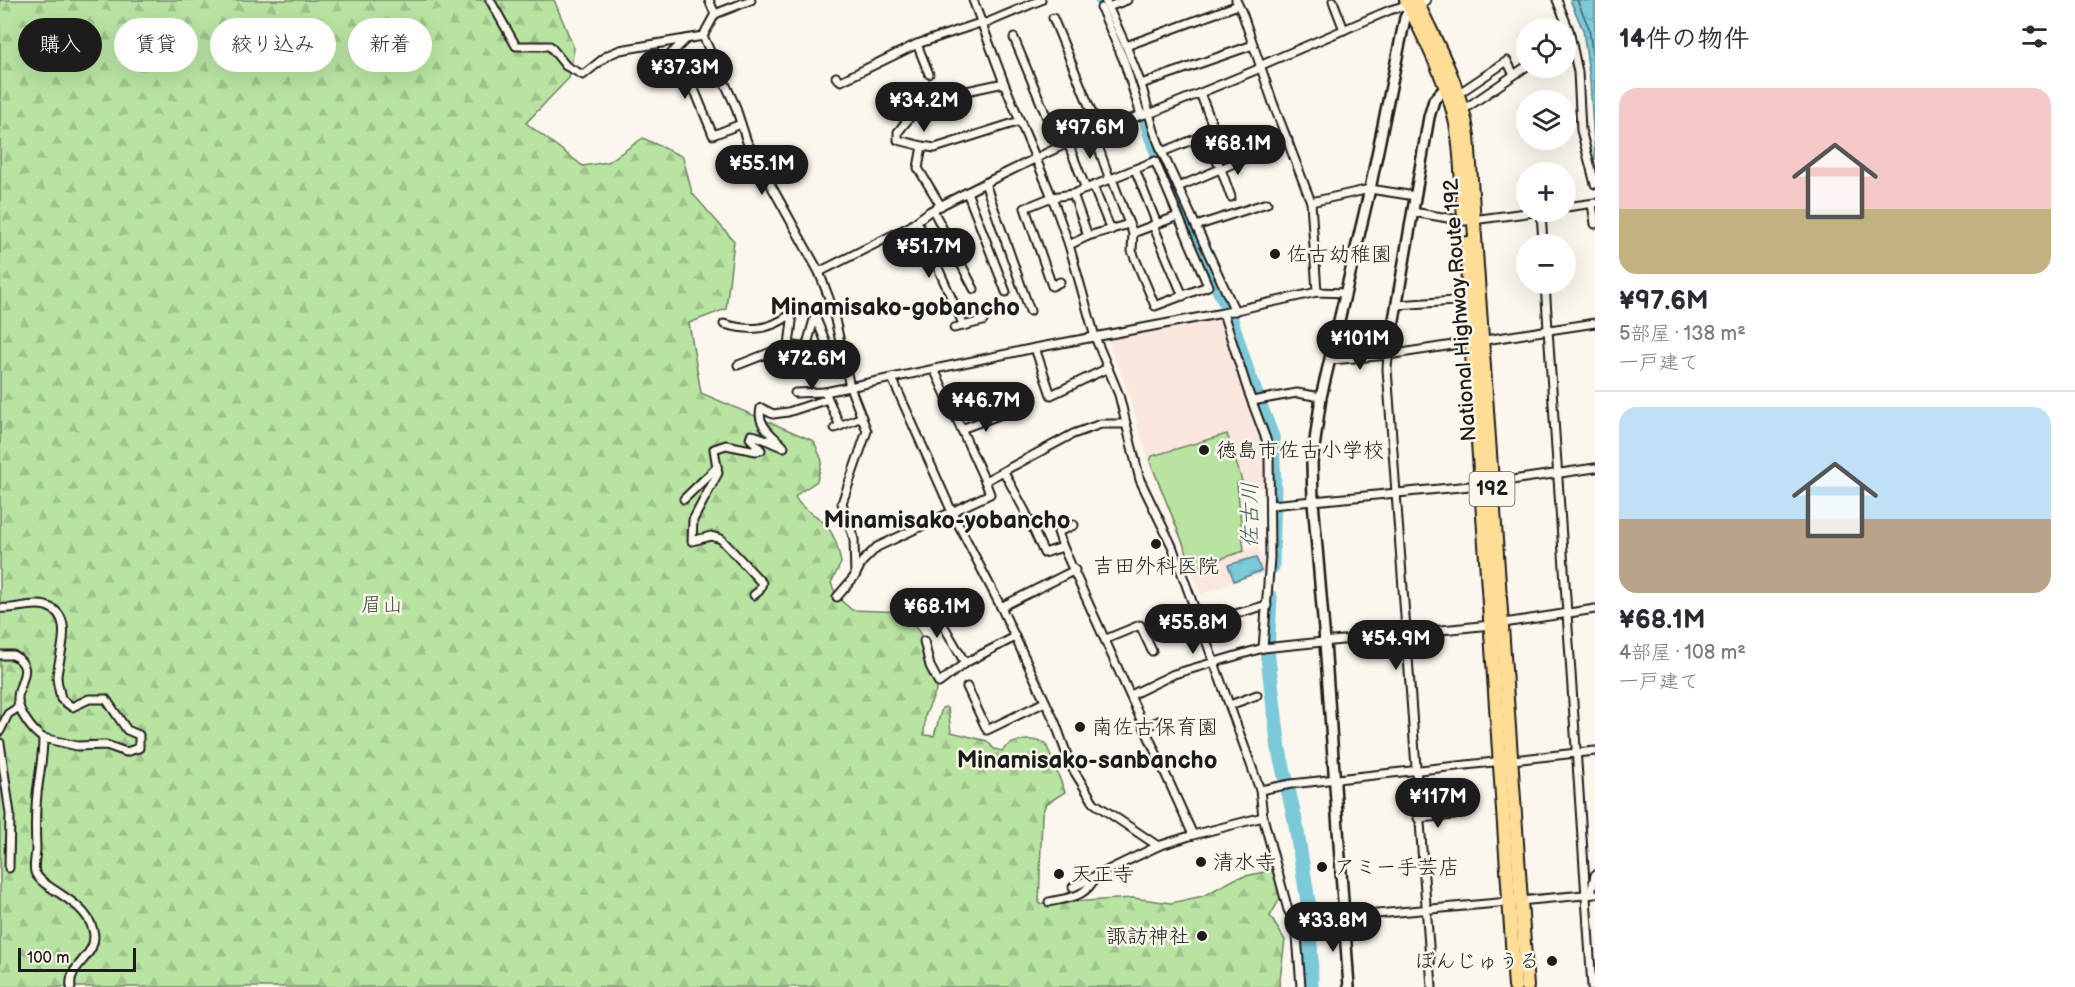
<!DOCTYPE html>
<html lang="ja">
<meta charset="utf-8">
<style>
:root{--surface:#fff;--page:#f2f2f3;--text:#2b2b33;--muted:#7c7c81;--line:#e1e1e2;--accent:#1c1c1c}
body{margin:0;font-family:"Balsamiq Sans","Klee One",sans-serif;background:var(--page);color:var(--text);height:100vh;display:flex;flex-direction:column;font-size:22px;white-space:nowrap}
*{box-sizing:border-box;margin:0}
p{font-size:20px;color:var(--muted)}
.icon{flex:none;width:33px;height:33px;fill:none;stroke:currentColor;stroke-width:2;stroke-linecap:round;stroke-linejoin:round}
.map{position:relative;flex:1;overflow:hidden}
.sheet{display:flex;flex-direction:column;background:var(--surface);width:480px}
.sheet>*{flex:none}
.hud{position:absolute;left:18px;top:18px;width:570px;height:54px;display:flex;gap:12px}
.fabs{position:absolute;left:1516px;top:18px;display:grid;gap:12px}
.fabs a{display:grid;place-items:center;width:60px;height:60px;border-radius:50%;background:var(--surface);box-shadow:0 6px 24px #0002;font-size:30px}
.scale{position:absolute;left:18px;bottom:15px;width:118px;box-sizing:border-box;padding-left:6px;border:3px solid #1c1c1c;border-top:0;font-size:16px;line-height:21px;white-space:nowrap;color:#1c1c1c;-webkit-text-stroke:4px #fbf7ec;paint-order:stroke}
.price{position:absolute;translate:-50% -51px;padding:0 14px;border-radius:21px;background:var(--accent);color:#fff;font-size:20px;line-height:39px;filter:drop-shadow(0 2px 3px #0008)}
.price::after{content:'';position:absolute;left:50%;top:36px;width:18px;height:14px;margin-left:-9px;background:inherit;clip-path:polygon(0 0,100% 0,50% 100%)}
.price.selected{background:#222;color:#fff}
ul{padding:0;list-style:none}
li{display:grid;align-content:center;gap:12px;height:318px;padding:0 24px}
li+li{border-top:2px solid var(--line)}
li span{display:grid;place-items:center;height:186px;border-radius:18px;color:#555}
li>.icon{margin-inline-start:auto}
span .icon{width:108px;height:108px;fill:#fffc;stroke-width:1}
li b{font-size:26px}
h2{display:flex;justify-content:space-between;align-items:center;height:72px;padding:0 24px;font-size:26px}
.pill{padding:0 21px;border-radius:27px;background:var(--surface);box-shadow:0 6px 24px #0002;font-size:21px;line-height:54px}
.pill.selected{background:var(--accent);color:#fff}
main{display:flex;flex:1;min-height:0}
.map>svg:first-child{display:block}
</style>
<main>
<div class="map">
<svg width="1595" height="987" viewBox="0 0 1595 987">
<defs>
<pattern id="forest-firs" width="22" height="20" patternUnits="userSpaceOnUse" patternTransform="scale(1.5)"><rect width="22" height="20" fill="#b8e4a2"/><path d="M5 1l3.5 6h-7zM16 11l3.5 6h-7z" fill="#9ec38b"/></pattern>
<pattern id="water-ripples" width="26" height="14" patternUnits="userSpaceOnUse" patternTransform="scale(1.5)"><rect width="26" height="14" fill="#7cc9da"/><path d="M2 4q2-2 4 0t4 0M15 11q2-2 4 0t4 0" fill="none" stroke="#6bacba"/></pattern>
</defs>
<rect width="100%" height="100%" fill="#fbf7ec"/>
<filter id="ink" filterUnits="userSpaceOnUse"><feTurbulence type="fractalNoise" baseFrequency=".0167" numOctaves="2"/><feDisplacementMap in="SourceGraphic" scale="12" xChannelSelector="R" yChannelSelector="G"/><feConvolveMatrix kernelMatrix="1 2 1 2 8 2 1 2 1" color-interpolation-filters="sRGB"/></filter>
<g filter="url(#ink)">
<polygon fill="#fce7de" points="1223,317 1243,386 1261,440 1269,486 1239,491 1245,550 1258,546 1266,572 1201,594 1148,460 1127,389 1107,339"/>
<path fill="url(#forest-firs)" stroke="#6a805f" stroke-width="1.5" d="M0,0H554L574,48L569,78L526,123L583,166L608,162L643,138L683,157L692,193L734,241L726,309L689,323L701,393L814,441L822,461L817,481L799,493L795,497C800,508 812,512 821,520C834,531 838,547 841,563L831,583L837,597L852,610L906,612L923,638L926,657L938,686L925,716L924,735L934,736L942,708L945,707L948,709L951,732L987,741L994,749L1002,751C1011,739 1033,737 1046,744L1065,792L1046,804L1042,814L1039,904L1133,898L1171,903L1203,896L1237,878L1273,870L1281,897L1270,916L1285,940L1279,987H0Z"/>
<polygon fill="#b8e4a2" stroke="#6a805f" stroke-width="1.5" points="1227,434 1242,481 1237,483 1244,551 1193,568 1150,461 1152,456"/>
<g fill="url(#water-ripples)" stroke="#56848e" stroke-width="1.5">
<polygon points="1570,0 1595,1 1595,160 1590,81 1583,30"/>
<polygon points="1256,557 1261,571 1234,581 1228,565"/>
</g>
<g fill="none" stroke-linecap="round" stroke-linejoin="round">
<polyline stroke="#426168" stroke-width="1.5" points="1577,0 1589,28 1595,74"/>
<g stroke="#7cc9da" stroke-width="15">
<polyline points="1102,0 1138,87 1151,136 1170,185 1226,304 1247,371 1272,437 1274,488 1272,567"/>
<polyline points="1270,597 1267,650 1279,750 1295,820 1310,914 1311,987"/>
</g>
<g stroke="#1c1c1c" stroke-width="11">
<g id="minor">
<polyline points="490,0 516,46 550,46 566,66 583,75 608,55 620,50 703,36"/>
<polyline points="709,0 715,14 703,36 735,105 747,142 819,272 832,306 850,387 867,431 842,503 854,539 855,576"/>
<polyline points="973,0 1004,83 1052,197 1069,245 1095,337 1119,395 1140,480 1172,546 1260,790 1263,817 1288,910 1296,923 1301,987"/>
<polyline points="1105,0 1126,46"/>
<polyline points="1236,0 1243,15 1273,103 1311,202 1317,292"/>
<polyline points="1557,0 1569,30 1578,72 1581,130 1595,184"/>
<polyline points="1333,1 1344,30"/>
<polyline points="1108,7 1127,0"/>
<polyline points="1101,8 1124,61 1141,115"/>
<polyline points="715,14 751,0"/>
<polyline points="1053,18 1099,130"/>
<polyline points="984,24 1041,0"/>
<polyline points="1014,38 1059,147"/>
<polyline points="686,39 668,57 672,67 683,62 713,135 741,124"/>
<polyline points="917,44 929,74"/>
<polyline points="1514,75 1527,66"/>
<polyline points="836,77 841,81 917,44 983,22"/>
<polyline points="1141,84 1253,45"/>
<polyline points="1458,94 1507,61 1514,75 1463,110"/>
<polyline points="1093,132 1110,180"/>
<polyline points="1204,135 1221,169 1231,197"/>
<polyline points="1068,143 1086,189"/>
<polyline points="922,146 898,140 898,132 914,112 929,99 1004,83"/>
<polyline points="1162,152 1215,131 1200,93"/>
<polyline points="1135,169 1157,224"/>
<polyline points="1112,179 1129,224"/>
<polyline points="985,183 1030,311"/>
<polyline points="1093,186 1111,230"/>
<polyline points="1178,187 1288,140"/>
<polyline points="967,192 1006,292"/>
<polyline points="1073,194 1088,236"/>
<polyline points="1311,202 1370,189 1415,196"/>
<polyline points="1592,204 1595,224"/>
<polyline points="941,206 918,168 922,146 935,148 1020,121"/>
<polyline points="1566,207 1595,203"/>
<polyline points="933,210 974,289"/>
<polyline points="1413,212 1465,221 1534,212"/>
<polyline points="1541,212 1543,244"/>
<polyline points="917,221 964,326"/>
<polyline points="1153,225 1183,296"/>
<polyline points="1196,226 1267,203"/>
<polyline points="1069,245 1088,236 1129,224 1133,233"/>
<polyline points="819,272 909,227 930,211 985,183 1059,147 1141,115 1154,112 1256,70 1264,64 1390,10 1400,7 1410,9"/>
<polyline points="1060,282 1052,286 1025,208 1052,197 1073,194 1155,161 1208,286 1155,306 1132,251 1133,233 1178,216"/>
<polyline points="1545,284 1592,987"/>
<polyline points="1397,305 1469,300"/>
<polyline points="1235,311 1162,152 1154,131 1141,84 1126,46 1238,5"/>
<polyline points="1223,313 1248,391 1266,439 1269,457 1270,558 1263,648"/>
<path d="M724,324C749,331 768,331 790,315L792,321L789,345L738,365"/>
<polyline points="954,328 983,321"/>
<polyline points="789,345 806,348 815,316 827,345 843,353"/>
<polyline points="1035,348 1051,395 1108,368"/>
<polyline points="1388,355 1387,369 1432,987"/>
<polyline points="1331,360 1388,355 1595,323"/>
<polyline points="934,369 985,481 1073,434 1101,424 1126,424"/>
<polyline points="892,378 952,512 1001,607 1055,722 1071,766 1094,803 1158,846 1193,835 1263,817"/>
<polyline points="795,393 825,392"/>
<polyline points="1252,401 1297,393 1321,397"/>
<polyline points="840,426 825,392 1035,348 1223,313 1317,292 1346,293"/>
<polyline points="835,428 862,417"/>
<polyline points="961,429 1002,414"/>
<polyline points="1004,472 1025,511 1044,553 1063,547 1193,835"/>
<polyline points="1491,483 1595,468"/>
<polyline points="684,499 717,467"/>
<polyline points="1271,505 1481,485"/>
<polyline points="1063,547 1058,532 1074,525"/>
<path d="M754,595L759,591L762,583L721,539L711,536L692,541L693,520L718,473L714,449L726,445L756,451L761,450L750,438L751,435C763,436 772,445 784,447C773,435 756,425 761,408L773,414L788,412L828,399"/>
<polyline points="837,597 855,576 862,562 877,547 990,494 985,481"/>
<polyline points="930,602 965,663"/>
<polyline points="1001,607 1075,570"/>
<path d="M0,608C15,610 30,602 46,606C76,615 59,654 57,676C57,684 60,692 61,699L72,707L89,699H106L127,730L139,735V748L126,752L106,745L77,746L43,738"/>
<polyline points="1200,624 1267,605"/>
<polyline points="1106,639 1140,625 1152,651"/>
<polyline points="924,641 930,666 939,683 965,663 1015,637"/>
<path d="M0,655H13C36,668 18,681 18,698C17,711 33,732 43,738C43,753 41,765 39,779C35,802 35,826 36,849C36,855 33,865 35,872C41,889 85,899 93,930C100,956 67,964 71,987"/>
<polyline points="967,687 987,730 1045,702"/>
<polyline points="1131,695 1174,674 1263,648 1491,625 1595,609"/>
<polyline points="1230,705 1257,695"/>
<polyline points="1145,727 1161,720"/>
<polyline points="0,731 8,714 19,707"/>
<polyline points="0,743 10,814 9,868"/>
<polyline points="1260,790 1291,784 1595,751"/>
<polyline points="1418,818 1455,815"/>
<polyline points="1073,887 1158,846"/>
<polyline points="1591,894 1595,875"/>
<path d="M1049,902C1071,897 1085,898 1096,876"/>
<polyline points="1296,923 1344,917 1595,894"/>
</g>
</g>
<g stroke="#1c1c1c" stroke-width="14">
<g id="tertiary">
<polyline points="1388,355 1429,117 1434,100 1446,87"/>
<polyline points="1349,987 1325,642 1313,501 1312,463 1321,397 1370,189 1405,18 1410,9 1425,0"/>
</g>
</g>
<g stroke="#1c1c1c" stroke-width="16">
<g id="trunk">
<path d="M1406,0C1425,40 1447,80 1456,124C1462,154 1461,186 1464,217"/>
<path d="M1416,0C1437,44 1461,87 1468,136L1527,987"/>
<polyline points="1467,243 1468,294 1515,987"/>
</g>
</g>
<use href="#minor" stroke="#fbf7ec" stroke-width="7"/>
<use href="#tertiary" stroke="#fbf7ec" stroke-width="9"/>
<use href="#trunk" stroke="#fedd96" stroke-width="12"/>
</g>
</g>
<g fill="#1c1c1c" stroke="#fbf7ec" stroke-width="2">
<circle cx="1275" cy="254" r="6"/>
<circle cx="1204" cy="450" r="6"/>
<circle cx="1156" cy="544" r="6"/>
<circle cx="1080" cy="727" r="6"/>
<circle cx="1201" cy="862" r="6"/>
<circle cx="1322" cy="867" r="6"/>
<circle cx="1059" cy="874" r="6"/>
<circle cx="1202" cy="936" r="6"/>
<circle cx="1552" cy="961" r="6"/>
</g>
<g text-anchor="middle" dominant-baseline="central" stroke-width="5" stroke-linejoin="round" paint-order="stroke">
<rect fill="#fbf7ec" stroke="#5f5e5a" stroke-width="1.5" x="1469.5" y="472" width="45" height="34" rx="4.5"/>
<g font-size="20" font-weight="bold" fill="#1c1c1c">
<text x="1492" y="489">192</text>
</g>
<g font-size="21" fill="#1c1c1c" stroke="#fbf7ec" text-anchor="start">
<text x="1287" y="254">佐古幼稚園</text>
<text x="1216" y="450">徳島市佐古小学校</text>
<text x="1156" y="566" text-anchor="middle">吉田外科医院</text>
<text x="1092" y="727">南佐古保育園</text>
<text x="1213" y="862">清水寺</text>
<text x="1334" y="867">アミー手芸店</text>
<text x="1071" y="874">天正寺</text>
<text x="1190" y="936" text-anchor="end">諏訪神社</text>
<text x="1540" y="961" text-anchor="end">ぼんじゅうる</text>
</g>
<g font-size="21" fill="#1c1c1c" stroke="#fbf7ec">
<text transform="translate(1460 310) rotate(-94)">National Highway Route 192</text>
</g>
<g font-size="21" fill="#4b5844" stroke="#fbf7ec">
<text x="382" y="605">眉山</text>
</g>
<g font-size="22" font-style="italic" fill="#3e595e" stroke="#fbf7ec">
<text transform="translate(1250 515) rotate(-90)">佐古川</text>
</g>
<g font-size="24" font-weight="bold" fill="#1c1c1c" stroke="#fbf7ec">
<text x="895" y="307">Minamisako-gobancho</text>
<text x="947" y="520">Minamisako-yobancho</text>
<text x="1087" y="760">Minamisako-sanbancho</text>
</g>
</g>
</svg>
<div class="fabs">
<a><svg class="icon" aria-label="locate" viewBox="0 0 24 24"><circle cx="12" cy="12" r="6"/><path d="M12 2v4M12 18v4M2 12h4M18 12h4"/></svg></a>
<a><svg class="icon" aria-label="layers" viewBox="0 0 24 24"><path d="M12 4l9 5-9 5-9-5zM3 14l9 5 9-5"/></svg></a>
<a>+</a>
<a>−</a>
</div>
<div class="scale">100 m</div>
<b class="price" style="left:685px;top:100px">¥37.3M</b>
<b class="price" style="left:924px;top:133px">¥34.2M</b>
<b class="price selected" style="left:1090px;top:160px">¥97.6M</b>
<b class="price" style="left:1238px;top:176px">¥68.1M</b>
<b class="price" style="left:762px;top:196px">¥55.1M</b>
<b class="price" style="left:929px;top:279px">¥51.7M</b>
<b class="price" style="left:1360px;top:371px">¥101M</b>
<b class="price" style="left:812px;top:391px">¥72.6M</b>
<b class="price" style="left:986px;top:433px">¥46.7M</b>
<b class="price" style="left:937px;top:639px">¥68.1M</b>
<b class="price" style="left:1193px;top:655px">¥55.8M</b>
<b class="price" style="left:1396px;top:671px">¥54.9M</b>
<b class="price" style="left:1438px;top:829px">¥117M</b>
<b class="price" style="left:1333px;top:953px">¥33.8M</b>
<div class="hud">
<a class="pill selected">購入</a>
<a class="pill">賃貸</a>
<a class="pill">絞り込み</a>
<a class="pill">新着</a>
</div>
</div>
<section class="sheet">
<h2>14件の物件<svg class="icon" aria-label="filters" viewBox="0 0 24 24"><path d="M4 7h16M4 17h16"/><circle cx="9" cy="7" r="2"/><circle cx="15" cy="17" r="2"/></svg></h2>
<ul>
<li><span style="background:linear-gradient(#f6c9c9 65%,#c2b280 0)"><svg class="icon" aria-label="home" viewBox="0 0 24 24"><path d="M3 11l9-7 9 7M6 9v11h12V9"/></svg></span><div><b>¥97.6M</b><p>5部屋 · 138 m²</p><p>一戸建て</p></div></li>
<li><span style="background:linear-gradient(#bfe0f5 60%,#b9a48a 0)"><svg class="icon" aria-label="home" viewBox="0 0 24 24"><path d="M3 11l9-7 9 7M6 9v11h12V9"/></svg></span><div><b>¥68.1M</b><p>4部屋 · 108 m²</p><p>一戸建て</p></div></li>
</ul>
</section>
</main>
